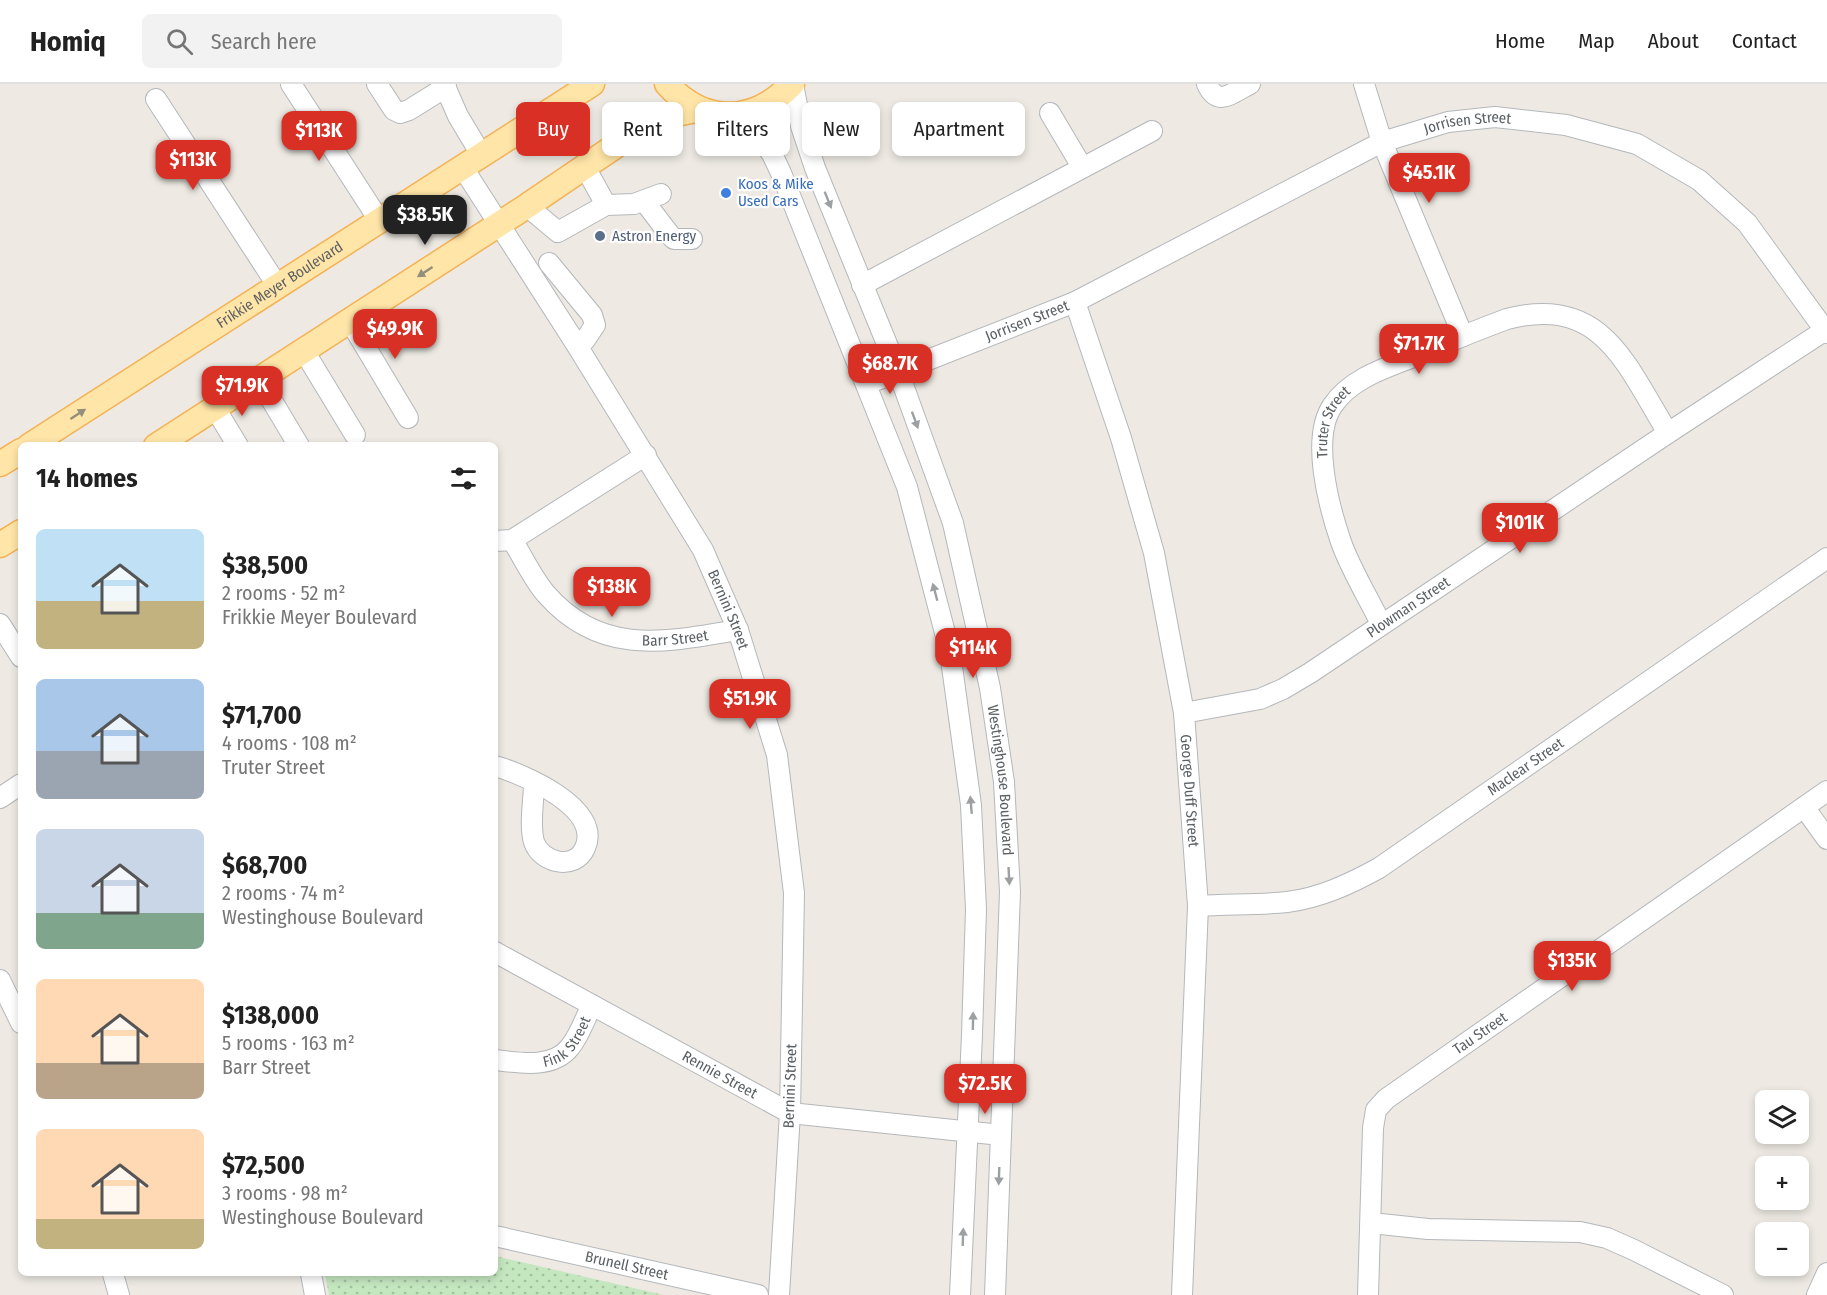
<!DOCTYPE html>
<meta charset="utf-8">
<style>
:root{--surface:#fff;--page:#f2f2f2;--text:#222;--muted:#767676;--line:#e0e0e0;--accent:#d93025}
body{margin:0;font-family:"Fira Sans Condensed",sans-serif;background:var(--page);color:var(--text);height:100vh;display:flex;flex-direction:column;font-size:22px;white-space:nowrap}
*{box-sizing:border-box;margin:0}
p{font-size:20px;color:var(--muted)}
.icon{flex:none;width:33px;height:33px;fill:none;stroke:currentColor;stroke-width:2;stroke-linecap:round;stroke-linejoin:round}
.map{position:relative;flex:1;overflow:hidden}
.details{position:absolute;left:18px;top:358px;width:480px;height:834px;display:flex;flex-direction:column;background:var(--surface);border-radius:9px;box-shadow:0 3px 9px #0003}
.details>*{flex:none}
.banner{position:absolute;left:516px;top:18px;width:570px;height:54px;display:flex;gap:12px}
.buttons{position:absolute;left:1755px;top:1006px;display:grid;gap:12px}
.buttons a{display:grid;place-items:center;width:54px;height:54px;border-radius:9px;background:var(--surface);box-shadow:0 3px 9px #0003;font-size:30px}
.price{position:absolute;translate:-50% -51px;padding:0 14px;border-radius:12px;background:var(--accent);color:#fff;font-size:20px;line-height:39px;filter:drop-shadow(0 2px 3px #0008)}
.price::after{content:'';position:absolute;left:50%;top:36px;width:18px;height:14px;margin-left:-9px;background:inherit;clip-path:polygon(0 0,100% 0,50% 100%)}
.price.current{background:#222;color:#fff}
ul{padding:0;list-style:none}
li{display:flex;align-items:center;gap:18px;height:150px;padding:0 18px}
li span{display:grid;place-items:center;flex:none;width:168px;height:120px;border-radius:9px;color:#555}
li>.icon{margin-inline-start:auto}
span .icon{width:72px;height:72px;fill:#fffc;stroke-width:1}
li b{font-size:26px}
h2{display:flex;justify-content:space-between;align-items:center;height:72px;padding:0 18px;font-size:26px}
.pill{padding:0 21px;border-radius:9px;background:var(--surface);box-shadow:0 3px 9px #0003;font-size:21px;line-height:54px}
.pill.current{background:var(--accent);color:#fff}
header{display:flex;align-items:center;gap:36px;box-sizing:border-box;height:84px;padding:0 30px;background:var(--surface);border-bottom:2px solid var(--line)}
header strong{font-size:28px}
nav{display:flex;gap:33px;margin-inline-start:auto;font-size:21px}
.search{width:420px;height:54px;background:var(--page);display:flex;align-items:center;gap:15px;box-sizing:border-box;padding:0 21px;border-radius:9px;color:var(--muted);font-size:22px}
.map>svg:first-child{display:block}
</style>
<header>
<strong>Homiq</strong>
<div class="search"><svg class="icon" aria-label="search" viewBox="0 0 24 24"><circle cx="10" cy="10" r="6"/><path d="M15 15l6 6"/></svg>Search here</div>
<nav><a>Home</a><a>Map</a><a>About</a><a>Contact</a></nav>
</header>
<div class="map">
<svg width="1827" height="1211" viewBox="0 0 1827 1211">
<defs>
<pattern id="park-dots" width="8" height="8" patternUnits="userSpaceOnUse" patternTransform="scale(1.5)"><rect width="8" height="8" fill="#c4e7bf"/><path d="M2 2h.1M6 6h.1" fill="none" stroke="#a2bf9f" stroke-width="1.8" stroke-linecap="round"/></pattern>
</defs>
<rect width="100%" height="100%" fill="#eeeae3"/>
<polygon fill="url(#park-dots)" points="495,1172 664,1211 329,1211 325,1190 495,1190"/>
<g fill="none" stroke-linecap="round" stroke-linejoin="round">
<g stroke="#b4b7bb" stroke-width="22">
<g id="minor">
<polyline points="291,0 379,136"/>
<polyline points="377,0 394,26 400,29 409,26 446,3"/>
<polyline points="444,0 458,32 482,72"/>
<path id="s1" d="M793,0L801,42L815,84L898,287L953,439L990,604L1004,698L1010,808L995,1211"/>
<path d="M1207,0C1218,24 1231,9 1250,0"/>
<polyline points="1364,0 1382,58 1463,252"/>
<polyline points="156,15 277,201"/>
<polyline points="1050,29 1082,83"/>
<polyline points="743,30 772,70 781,89 907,403 950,568 971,721 976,825 972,951 960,1211"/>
<polyline points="585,83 606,121"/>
<path id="s2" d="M463,84L576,260L703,466L738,546L777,671L794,809L790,1029L779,1211"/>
<polyline points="644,117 670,151 674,155 692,155"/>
<polyline points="527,122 558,148 606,121 634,120 661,110"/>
<polyline points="549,179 592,231 595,241 585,256 576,260"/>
<polyline points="862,201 1152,47"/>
<path id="s3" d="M1075,218L1121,354L1154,469L1184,629L1198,822L1182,1211"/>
<polyline points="350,237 408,334"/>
<polyline points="304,267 355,351"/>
<polyline points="259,295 299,362"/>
<path id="s4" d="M867,300L1075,218L1382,58L1448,38L1495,33L1566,41L1637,60L1699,96L1747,139L1827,249"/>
<polyline points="215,324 238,362"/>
<path id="s5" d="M512,456C523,473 533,495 546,510C601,573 666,558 738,546"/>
<polyline points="495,457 512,456 646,371"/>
<polyline points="0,540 21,573"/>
<path id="s6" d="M1381,540C1368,513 1351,486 1341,458C1329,423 1310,353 1333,321C1352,293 1389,283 1418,271C1448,258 1477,246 1507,235C1602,210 1626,281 1668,349"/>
<path id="s7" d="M1184,629L1260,615L1283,605L1310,589L1668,349L1827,245"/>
<path d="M495,682C523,690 603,724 585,764C575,787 541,779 534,758C529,740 534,717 534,698"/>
<polyline points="0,714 21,700"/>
<polyline points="1804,723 1827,755"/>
<path id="s8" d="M1198,822C1228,820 1258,821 1287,818C1320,814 1350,800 1379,784L1827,474"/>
<path id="s9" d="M495,868L790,1029L1001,1051"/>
<polyline points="0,896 21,939"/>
<path id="s10" d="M495,976C520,979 553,985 570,963C580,951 585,934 592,921"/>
<polyline points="1371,1139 1428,1145 1580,1148 1607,1154 1634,1166 1723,1211"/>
<path id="s11" d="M495,1152L758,1211"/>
<polyline points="113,1190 119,1211"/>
<polyline points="311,1190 315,1211"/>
<path id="s12" d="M1368,1211L1373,1044L1376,1026L1386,1015L1827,707"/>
<polyline points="1817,1211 1827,1189"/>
</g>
</g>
<g stroke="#f4b256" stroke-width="27">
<g id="major">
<path d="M667,0C705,42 754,40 792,0"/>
<path id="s13" d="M29,362L592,0"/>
<polyline points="156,362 527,122 630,52 676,30 696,26 710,29"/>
<polyline points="0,380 21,367"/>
<polyline points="0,461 21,448"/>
</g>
</g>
<use href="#minor" stroke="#fff" stroke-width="20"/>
<use href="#major" stroke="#ffe5a7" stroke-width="24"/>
</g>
<defs><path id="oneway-solid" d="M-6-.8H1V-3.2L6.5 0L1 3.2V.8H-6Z" transform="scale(1.5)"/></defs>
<g fill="#9da0a2">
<use href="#oneway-solid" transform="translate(828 116) rotate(68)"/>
<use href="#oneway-solid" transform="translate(915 336) rotate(70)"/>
<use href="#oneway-solid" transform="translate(935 508) rotate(-105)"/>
<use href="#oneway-solid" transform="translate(971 721) rotate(-95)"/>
<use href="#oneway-solid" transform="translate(1009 792) rotate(87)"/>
<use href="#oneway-solid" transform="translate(973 937) rotate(-89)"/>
<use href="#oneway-solid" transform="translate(999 1092) rotate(92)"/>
<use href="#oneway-solid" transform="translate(963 1153) rotate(-88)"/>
</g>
<g fill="#948f7b">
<use href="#oneway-solid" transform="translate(425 188) rotate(147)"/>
<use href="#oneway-solid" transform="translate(78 330) rotate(-33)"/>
</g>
<circle fill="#3f7fe0" stroke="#fff" stroke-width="2" cx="726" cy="109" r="6"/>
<circle fill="#5c6f8a" stroke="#fff" stroke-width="2" cx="600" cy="152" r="6"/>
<g text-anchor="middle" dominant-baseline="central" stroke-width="4.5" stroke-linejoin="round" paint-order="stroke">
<g font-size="15" fill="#5b6064" stroke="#fff">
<text stroke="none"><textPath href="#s4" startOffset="658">Jorrisen Street</textPath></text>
<text stroke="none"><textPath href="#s13" startOffset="298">Frikkie Meyer Boulevard</textPath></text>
<text stroke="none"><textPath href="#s4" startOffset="172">Jorrisen Street</textPath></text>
<text stroke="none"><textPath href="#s6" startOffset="216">Truter Street</textPath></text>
<text stroke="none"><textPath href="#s7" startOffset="252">Plowman Street</textPath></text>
<text stroke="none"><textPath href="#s2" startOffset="516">Bernini Street</textPath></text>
<text stroke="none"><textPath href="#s5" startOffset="207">Barr Street</textPath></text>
<text stroke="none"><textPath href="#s8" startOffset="366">Maclear Street</textPath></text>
<text stroke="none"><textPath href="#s1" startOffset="730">Westinghouse Boulevard</textPath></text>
<text stroke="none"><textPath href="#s3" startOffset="504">George Duff Street</textPath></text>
<text stroke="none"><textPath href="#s12" startOffset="315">Tau Street</textPath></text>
<text stroke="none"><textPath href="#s10" startOffset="81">Fink Street</textPath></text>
<text stroke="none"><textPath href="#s9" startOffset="256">Rennie Street</textPath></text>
<text transform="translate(790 1002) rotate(-88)">Bernini Street</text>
<text stroke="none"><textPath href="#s11" startOffset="135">Brunell Street</textPath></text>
</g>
<g font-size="15" fill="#366cbe" stroke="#fff" text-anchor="start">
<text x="738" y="100">Koos &amp; Mike<tspan x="738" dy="17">Used Cars</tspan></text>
</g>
<g font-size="15" fill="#4e5e75" stroke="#fff" text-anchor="start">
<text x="612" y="152">Astron Energy</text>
</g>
</g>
</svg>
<div class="buttons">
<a><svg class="icon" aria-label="layers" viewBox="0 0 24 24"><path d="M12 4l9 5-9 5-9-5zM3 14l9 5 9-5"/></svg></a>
<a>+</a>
<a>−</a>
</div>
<b class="price" style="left:319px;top:78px">$113K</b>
<b class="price" style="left:193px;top:107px">$113K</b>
<b class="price" style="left:1429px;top:120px">$45.1K</b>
<b class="price current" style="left:425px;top:162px">$38.5K</b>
<b class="price" style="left:395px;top:276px">$49.9K</b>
<b class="price" style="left:1419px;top:291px">$71.7K</b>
<b class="price" style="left:890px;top:311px">$68.7K</b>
<b class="price" style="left:242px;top:333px">$71.9K</b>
<b class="price" style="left:1520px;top:470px">$101K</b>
<b class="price" style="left:612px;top:534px">$138K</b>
<b class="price" style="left:973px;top:595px">$114K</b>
<b class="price" style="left:750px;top:646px">$51.9K</b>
<b class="price" style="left:1572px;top:908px">$135K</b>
<b class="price" style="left:985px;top:1031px">$72.5K</b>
<div class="banner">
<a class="pill current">Buy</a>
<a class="pill">Rent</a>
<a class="pill">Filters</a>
<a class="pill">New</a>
<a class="pill">Apartment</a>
</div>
<section class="details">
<h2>14 homes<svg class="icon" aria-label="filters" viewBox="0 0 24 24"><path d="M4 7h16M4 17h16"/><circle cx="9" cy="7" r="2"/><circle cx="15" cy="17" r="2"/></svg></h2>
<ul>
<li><span style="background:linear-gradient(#bfe0f5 60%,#c2b280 0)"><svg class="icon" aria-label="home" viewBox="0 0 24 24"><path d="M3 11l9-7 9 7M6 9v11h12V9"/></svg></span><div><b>$38,500</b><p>2 rooms · 52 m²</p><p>Frikkie Meyer Boulevard</p></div></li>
<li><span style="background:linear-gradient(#a9c7e8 60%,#9aa5b1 0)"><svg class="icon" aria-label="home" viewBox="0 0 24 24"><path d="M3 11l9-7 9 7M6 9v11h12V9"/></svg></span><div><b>$71,700</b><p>4 rooms · 108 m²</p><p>Truter Street</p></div></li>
<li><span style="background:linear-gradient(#c9d6e8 70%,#7fa58c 0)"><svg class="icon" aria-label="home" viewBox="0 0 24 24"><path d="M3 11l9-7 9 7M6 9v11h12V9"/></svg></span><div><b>$68,700</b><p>2 rooms · 74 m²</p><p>Westinghouse Boulevard</p></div></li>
<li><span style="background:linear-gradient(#ffd9b3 70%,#b9a48a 0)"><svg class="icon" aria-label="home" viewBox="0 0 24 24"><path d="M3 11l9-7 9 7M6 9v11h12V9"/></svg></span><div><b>$138,000</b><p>5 rooms · 163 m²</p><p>Barr Street</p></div></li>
<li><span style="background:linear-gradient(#ffd9b3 75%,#c2b280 0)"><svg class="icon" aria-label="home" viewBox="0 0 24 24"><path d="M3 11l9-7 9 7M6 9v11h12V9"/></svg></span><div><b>$72,500</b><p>3 rooms · 98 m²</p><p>Westinghouse Boulevard</p></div></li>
</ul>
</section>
</div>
